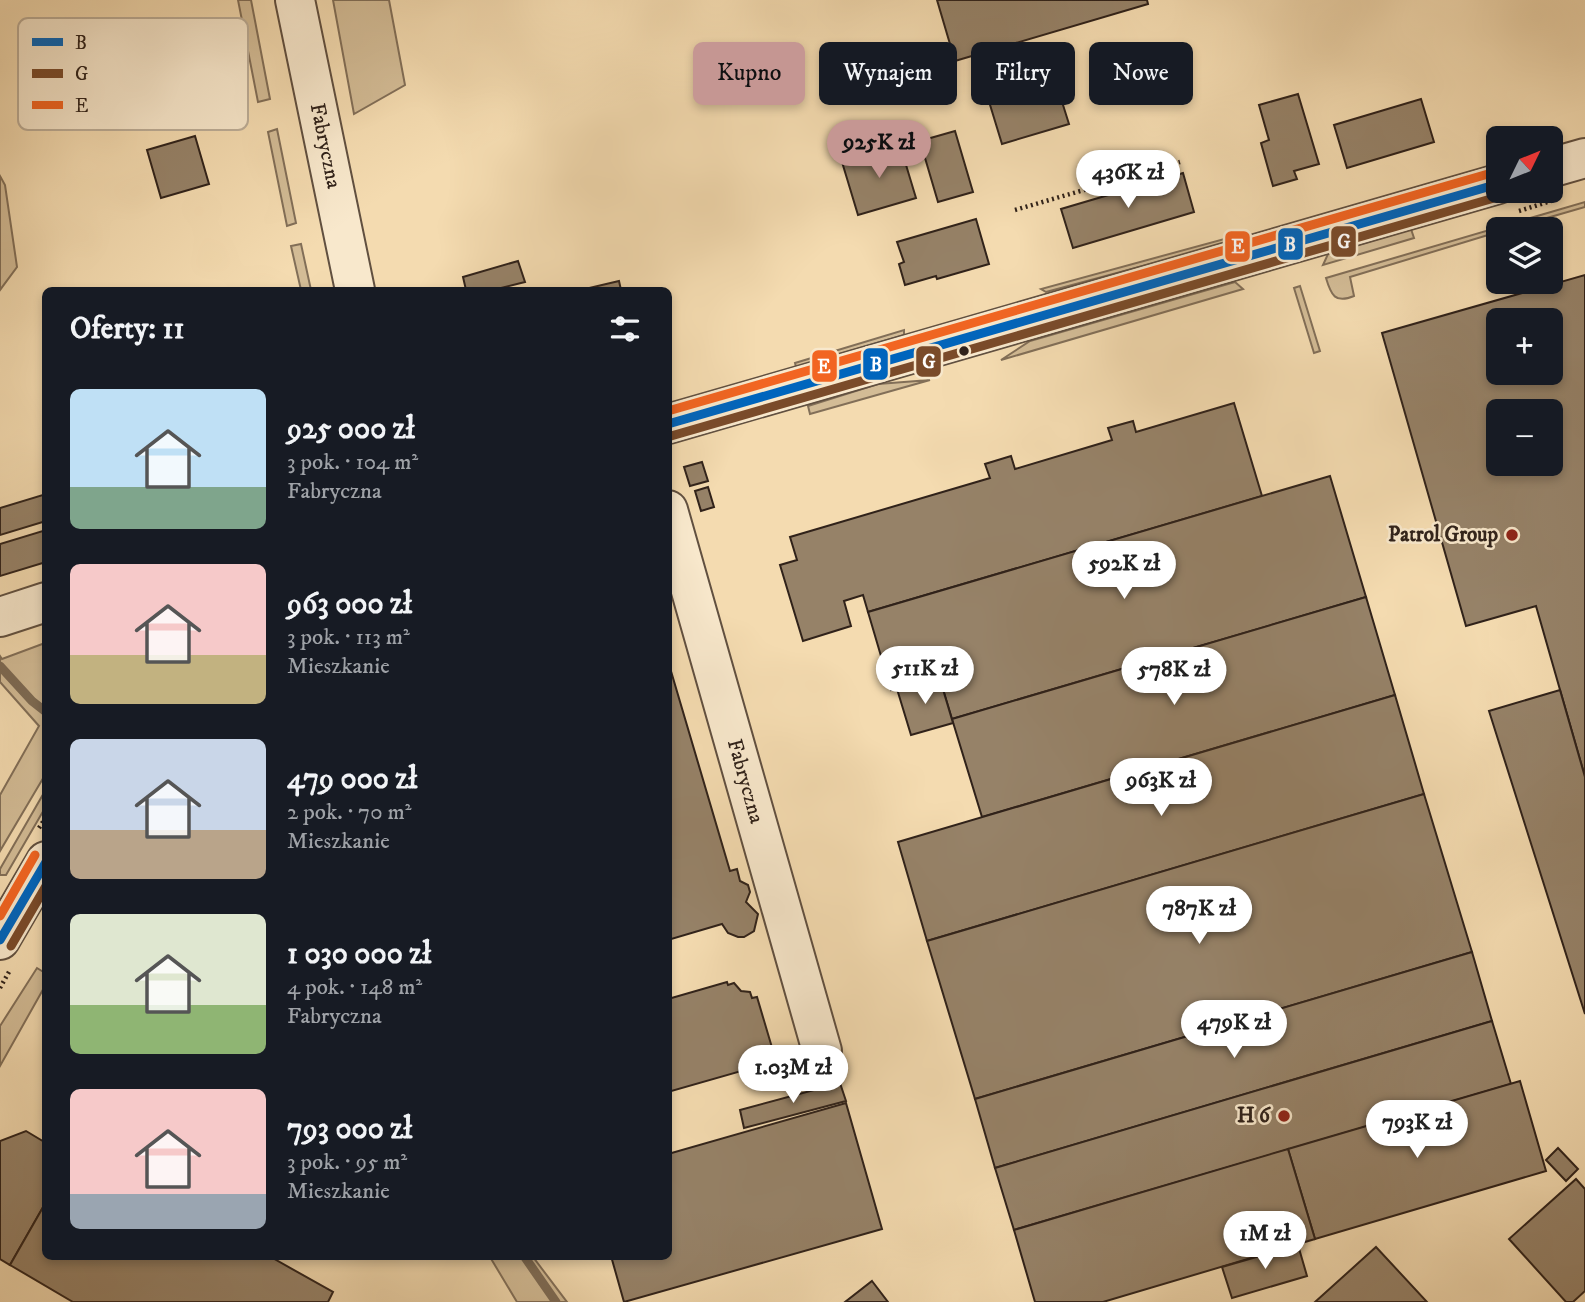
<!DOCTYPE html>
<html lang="pl">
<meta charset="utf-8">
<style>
:root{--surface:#171b24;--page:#242831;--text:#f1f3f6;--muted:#9ea1a6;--accent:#c59692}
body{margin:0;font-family:"IM FELL DW Pica",serif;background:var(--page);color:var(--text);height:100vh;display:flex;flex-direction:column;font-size:26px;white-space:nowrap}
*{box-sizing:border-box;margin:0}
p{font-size:23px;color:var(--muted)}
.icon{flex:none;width:38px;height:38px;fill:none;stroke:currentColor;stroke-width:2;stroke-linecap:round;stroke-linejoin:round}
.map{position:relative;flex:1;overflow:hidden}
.panel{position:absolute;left:42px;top:287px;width:630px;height:973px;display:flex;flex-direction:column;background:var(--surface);border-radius:10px;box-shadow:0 4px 10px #0003}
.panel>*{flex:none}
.banner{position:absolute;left:693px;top:42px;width:665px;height:63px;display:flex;gap:14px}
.needle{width:46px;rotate:47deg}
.controls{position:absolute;left:1486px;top:126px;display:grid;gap:14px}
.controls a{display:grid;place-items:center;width:77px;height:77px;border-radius:10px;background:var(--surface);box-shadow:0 4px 10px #0003;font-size:35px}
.price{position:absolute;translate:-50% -60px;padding:0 16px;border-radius:24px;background:#fff;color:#222;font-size:23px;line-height:46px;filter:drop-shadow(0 2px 4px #0008)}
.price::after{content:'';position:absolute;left:50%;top:42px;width:21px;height:16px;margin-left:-10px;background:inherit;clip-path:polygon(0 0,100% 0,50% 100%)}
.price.active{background:var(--accent);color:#111}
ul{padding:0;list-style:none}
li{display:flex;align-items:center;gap:21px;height:175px;padding:0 28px}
li span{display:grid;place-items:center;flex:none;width:196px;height:140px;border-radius:10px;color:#555}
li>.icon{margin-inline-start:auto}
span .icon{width:84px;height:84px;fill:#fffc;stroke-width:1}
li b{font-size:30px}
h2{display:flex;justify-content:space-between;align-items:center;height:84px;padding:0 28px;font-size:30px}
.chip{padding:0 24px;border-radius:10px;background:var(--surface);box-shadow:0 4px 10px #0003;font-size:24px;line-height:63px}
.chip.active{background:var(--accent);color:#111}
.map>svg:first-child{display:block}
</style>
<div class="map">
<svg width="1585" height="1302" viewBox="0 0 1585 1302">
<rect width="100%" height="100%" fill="#f4dbb0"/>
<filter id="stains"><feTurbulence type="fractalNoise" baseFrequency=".00286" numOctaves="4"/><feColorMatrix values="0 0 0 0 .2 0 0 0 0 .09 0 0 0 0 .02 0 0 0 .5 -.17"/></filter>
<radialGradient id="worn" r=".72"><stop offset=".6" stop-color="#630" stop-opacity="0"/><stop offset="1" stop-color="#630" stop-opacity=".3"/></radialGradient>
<g fill="#d3bc96" stroke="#826f58" stroke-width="2">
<polygon points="238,0 251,0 270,99 258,102"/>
<polygon points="333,0 389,0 405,85 354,114"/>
<polygon points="277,129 296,223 287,226 268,132"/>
<polygon points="0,176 5,185 17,267 0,290"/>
<path d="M1585,202V207L1509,229H1498V232L1350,277L1354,296C1335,304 1331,295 1326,278Z"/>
<polygon points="1411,229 1414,238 1323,265 1328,254"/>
<polygon points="1239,235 1236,241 1046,292 1041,289"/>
<polygon points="301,244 311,290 301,290 291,246"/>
<polygon points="1235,282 1243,289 1001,360 1030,341"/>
<polygon points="1300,286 1320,351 1314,353 1294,288"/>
<polygon points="904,330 904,335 796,367 795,363"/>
<polygon points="930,380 810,414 808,406 878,384"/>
<polygon points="45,643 45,775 0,851 0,795 39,726 0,682 0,656 2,659"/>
<polygon points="45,791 45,808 6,875 0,875 0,869"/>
<polygon points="37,968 45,973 45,986 0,1066 0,1026"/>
<polygon points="490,1257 533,1257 567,1302 517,1302"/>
</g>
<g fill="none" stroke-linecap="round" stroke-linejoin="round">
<g stroke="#7d6b55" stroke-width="9">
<polyline points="0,666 32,701 46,712"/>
<polyline points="524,1256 556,1302"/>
</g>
</g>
<g fill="#968268" stroke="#30221a" stroke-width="2" fill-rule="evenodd">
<polygon points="937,0 1147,0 1148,4 955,61"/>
<polygon points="1025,84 1029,98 1058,89 1069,124 1002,144 987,95"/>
<polygon points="1298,94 1319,164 1294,171 1297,179 1273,186 1261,143 1269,140 1259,105"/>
<polygon points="1421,99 1434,142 1347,168 1334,125"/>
<polygon points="955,131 973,192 938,202 920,141"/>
<polygon points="195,136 209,184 161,198 147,150"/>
<polygon points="900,145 916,198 858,215 842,162"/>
<polygon points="1183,173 1194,212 1073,248 1061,209"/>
<polygon points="976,219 989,264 937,279 936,276 905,285 899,264 904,262 897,242"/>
<polygon points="518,261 525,282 493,290 466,290 463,277"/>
<path d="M1585,275V777L1536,606L1466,626L1382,333ZM1498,320H1550V373H1498ZM1498,411H1550V464H1498Z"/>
<polygon points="619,281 621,290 589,290 589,288"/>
<polygon points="1234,403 1262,496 868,612 863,595 844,601 851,626 803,641 780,565 797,560 790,537 990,478 985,464 1011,456 1015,469 1112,440 1108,428 1133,421 1136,432"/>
<polygon points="702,462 708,481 690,486 684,467"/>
<polygon points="1330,476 1366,597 952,719 939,676 891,690 868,612"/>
<polygon points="708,487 714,507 701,511 695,491"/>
<polygon points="46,494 46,521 0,535 0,508"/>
<polygon points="46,530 46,562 0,576 0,544"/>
<polygon points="1366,597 1395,695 982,817 952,719"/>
<polygon points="668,661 730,871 737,869 740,881 748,885 750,892 746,902 758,914 754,931 744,937 738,937 728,933 722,924 668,940"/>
<polygon points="939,676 953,723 911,735 897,689"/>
<polygon points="1560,690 1585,777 1585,1014 1489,711"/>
<polygon points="1395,695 1424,794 927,941 898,842"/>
<polygon points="1424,794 1472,952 975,1099 927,941"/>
<polygon points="1472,952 1492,1021 995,1168 975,1099"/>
<polygon points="727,982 728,985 734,983 741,991 750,992 752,998 757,997 776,1061 668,1092 668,999"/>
<polygon points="1492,1021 1511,1084 1014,1230 995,1168"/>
<polygon points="1520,1081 1546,1171 1315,1239 1288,1149"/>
<polygon points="840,1083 846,1101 744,1128 740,1110"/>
<polygon points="846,1103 882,1229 624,1302 611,1256 668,1256 668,1154"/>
<polygon points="26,1131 46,1143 46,1202 10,1265 0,1259 0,1141"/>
<polygon points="1558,1148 1578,1169 1566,1181 1546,1160"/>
<polygon points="1288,1149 1315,1239 1103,1302 1035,1302 1014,1230"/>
<polygon points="1576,1179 1585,1189 1585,1291 1573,1302 1566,1302 1509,1239"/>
<polygon points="46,1202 46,1256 269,1256 333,1292 328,1302 73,1302 10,1265"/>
<polygon points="1298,1245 1307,1276 1232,1298 1222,1267"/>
<polygon points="1376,1247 1427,1302 1315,1302"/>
<polygon points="872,1281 888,1302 845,1302"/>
</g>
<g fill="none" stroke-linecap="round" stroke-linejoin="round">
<g stroke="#615040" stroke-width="42">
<g id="minor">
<path id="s1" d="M295,0L355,290"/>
<polyline points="1550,168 1585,158"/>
<polyline points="668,424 1498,184"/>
<path id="s2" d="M668,510L822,1051"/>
<polyline points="0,617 46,602"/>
<polyline points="0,940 46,861"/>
</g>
</g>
<g stroke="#30221a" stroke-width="4.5" stroke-dasharray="2 3.5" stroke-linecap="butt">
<polyline points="1015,210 1180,162"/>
<polyline points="1519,211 1551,201"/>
<polyline points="39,828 46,817"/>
<polyline points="0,988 10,970"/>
</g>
<use href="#minor" stroke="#f8e8cc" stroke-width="38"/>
<g stroke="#f8e8cc" stroke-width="14">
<g id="bus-1">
<polyline points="668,424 1498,184"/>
<polyline points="0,940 46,862"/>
</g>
</g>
<g stroke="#f8e8cc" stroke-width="14">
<g id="bus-2">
<polyline points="671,436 1501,196"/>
<polyline points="11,946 46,886"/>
</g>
</g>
<g stroke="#f8e8cc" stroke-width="14">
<g id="bus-3">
<polyline points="668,411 1495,172"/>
<polyline points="0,916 35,855"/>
</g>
</g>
<use href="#bus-1" stroke="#0065bd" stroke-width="9"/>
<use href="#bus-2" stroke="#7a4b2a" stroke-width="9"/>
<use href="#bus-3" stroke="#f26522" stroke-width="9"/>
</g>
<circle fill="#30221a" stroke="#f8e8cc" stroke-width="2.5" cx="964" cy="351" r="6"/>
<g fill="#8f2418" stroke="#f8e8cc" stroke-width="2.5">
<circle cx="1512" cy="535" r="7"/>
<circle cx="1284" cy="1116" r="7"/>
</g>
<g text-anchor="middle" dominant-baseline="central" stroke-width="5" stroke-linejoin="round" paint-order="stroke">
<g font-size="21" fill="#30221a" stroke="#f8e8cc">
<text stroke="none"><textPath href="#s1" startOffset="149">Fabryczna</textPath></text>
<text stroke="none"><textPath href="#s2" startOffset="282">Fabryczna</textPath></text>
</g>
<g font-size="21" font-weight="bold" fill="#30221a" stroke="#f8e8cc" text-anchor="end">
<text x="1498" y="535">Patrol Group</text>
<text x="1270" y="1116">H 6</text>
</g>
</g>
<rect x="18" y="18" width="230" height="112" rx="10" fill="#f8e8cc" stroke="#bcad97" stroke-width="2"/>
<rect x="32" y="38" width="31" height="8" fill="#0065bd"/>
<rect x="32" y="69" width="31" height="9" fill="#7a4b2a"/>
<rect x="32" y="101" width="31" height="8" fill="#f26522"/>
<g font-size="19" fill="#30221a">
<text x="75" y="49">B</text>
<text x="75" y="80">G</text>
<text x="75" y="112">E</text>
</g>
<g stroke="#f8e8cc" stroke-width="2.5">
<rect x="1330" y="225" width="27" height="33" rx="7" fill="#7a4b2a"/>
<rect x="1277" y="227" width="27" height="34" rx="7" fill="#0065bd"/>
<rect x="1224" y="230" width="27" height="33" rx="7" fill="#f26522"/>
<rect x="915" y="345" width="27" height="33" rx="7" fill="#7a4b2a"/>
<rect x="862" y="347" width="27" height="34" rx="7" fill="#0065bd"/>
<rect x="811" y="349" width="27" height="34" rx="7" fill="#f26522"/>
</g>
<g font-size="19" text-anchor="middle" font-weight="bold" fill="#fff">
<text x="1344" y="248">G</text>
<text x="1290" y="251">B</text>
<text x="1238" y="253">E</text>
<text x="929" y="368">G</text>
<text x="876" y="371">B</text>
<text x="824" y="373">E</text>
</g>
<rect width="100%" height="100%" filter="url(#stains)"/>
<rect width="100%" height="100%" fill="url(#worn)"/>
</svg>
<div class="controls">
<a><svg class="needle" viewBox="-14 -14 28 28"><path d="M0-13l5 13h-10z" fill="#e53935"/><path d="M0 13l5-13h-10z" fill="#9ea1a6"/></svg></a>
<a><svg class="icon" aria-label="layers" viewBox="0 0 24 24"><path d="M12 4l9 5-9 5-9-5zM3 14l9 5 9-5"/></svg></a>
<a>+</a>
<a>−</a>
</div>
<b class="price active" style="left:879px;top:180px">925K zł</b>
<b class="price" style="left:1128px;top:210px">436K zł</b>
<b class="price" style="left:1124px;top:601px">592K zł</b>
<b class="price" style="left:925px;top:706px">511K zł</b>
<b class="price" style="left:1174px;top:707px">578K zł</b>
<b class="price" style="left:1161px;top:818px">963K zł</b>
<b class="price" style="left:1199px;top:946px">787K zł</b>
<b class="price" style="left:1234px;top:1060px">479K zł</b>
<b class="price" style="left:793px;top:1105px">1.03M zł</b>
<b class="price" style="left:1417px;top:1160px">793K zł</b>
<b class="price" style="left:1265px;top:1271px">1M zł</b>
<div class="banner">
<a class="chip active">Kupno</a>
<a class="chip">Wynajem</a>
<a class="chip">Filtry</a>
<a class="chip">Nowe</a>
</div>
<section class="panel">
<h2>Oferty: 11<svg class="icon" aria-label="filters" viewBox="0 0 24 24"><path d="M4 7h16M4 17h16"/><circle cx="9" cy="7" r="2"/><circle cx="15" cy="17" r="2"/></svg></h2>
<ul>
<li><span style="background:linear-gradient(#bfe0f5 70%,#7fa58c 0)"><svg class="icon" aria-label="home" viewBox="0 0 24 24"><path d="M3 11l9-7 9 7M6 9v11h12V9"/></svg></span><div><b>925 000 zł</b><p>3 pok. · 104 m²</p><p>Fabryczna</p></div></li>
<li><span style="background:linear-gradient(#f6c9c9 65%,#c2b280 0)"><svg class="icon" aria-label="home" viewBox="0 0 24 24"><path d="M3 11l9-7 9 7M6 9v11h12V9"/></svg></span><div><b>963 000 zł</b><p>3 pok. · 113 m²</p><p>Mieszkanie</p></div></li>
<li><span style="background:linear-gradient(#c9d6e8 65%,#b9a48a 0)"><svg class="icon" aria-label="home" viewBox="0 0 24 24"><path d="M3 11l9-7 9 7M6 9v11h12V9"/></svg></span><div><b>479 000 zł</b><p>2 pok. · 70 m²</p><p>Mieszkanie</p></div></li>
<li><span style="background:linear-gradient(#dfe7d0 65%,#8fb573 0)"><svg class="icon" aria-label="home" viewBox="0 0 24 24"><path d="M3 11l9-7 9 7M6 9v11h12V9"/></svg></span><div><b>1 030 000 zł</b><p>4 pok. · 148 m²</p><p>Fabryczna</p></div></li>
<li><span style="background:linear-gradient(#f6c9c9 75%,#9aa5b1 0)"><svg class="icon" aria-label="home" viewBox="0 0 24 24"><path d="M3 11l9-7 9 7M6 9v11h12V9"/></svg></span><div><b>793 000 zł</b><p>3 pok. · 95 m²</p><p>Mieszkanie</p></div></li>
</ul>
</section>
</div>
